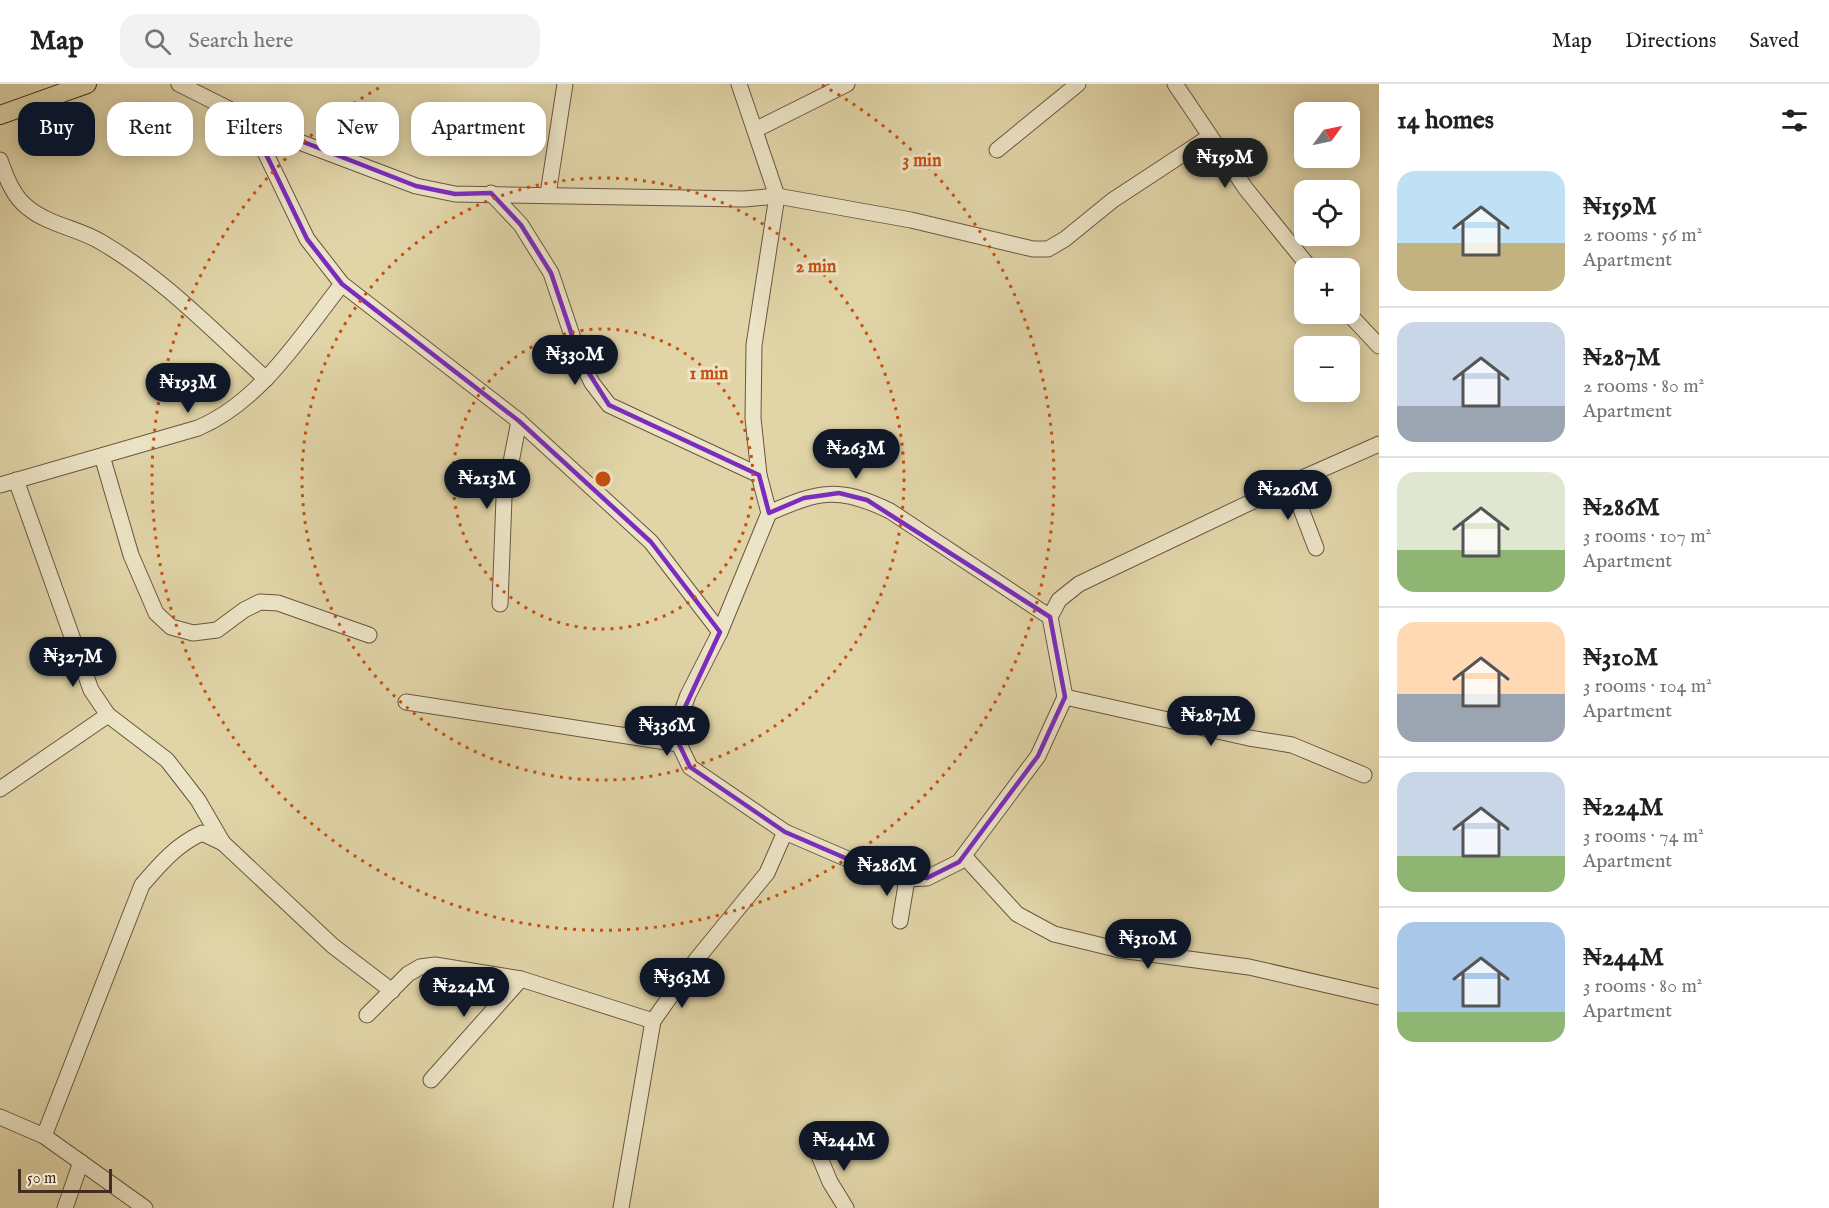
<!DOCTYPE html>
<meta charset="utf-8">
<style>
:root{--surface:#fff;--page:#f2f2f2;--text:#222;--muted:#767676;--line:#e0e0e0;--accent:#111827}
body{margin:0;font-family:"IM FELL English",serif;background:var(--page);color:var(--text);height:100vh;display:flex;flex-direction:column;font-size:22px;white-space:nowrap}
*{box-sizing:border-box;margin:0}
p{font-size:20px;color:var(--muted)}
.icon{flex:none;width:33px;height:33px;fill:none;stroke:currentColor;stroke-width:2;stroke-linecap:round;stroke-linejoin:round}
.map{position:relative;flex:1;overflow:hidden}
.panel{display:flex;flex-direction:column;background:var(--surface);width:450px}
.panel>*{flex:none}
.guide{position:absolute;left:18px;top:18px;width:570px;height:54px;display:flex;gap:12px}
.needle{width:39px;rotate:57deg}
.controls{position:absolute;left:1294px;top:18px;display:grid;gap:12px}
.controls a{display:grid;place-items:center;width:66px;height:66px;border-radius:12px;background:var(--surface);box-shadow:0 3px 15px #0003;font-size:30px}
.scale{position:absolute;left:18px;bottom:15px;width:94px;box-sizing:border-box;padding-left:6px;border:3px solid #432b1f;border-top:0;font-size:16px;line-height:21px;white-space:nowrap;color:#432b1f;-webkit-text-stroke:4px #ece4c6;paint-order:stroke}
.price{position:absolute;translate:-50% -51px;padding:0 14px;border-radius:21px;background:var(--accent);color:#fff;font-size:20px;line-height:39px;filter:drop-shadow(0 2px 3px #0008)}
.price::after{content:'';position:absolute;left:50%;top:36px;width:18px;height:14px;margin-left:-9px;background:inherit;clip-path:polygon(0 0,100% 0,50% 100%)}
.price.active{background:#222;color:#fff}
ul{padding:0;list-style:none}
li{display:flex;align-items:center;gap:18px;height:150px;padding:0 18px}
li+li{border-top:2px solid var(--line)}
li span{display:grid;place-items:center;flex:none;width:168px;height:120px;border-radius:18px;color:#555}
li>.icon{margin-inline-start:auto}
span .icon{width:72px;height:72px;fill:#fffc;stroke-width:1}
li b{font-size:26px}
h2{display:flex;justify-content:space-between;align-items:center;height:72px;padding:0 18px;font-size:26px}
.pill{padding:0 21px;border-radius:18px;background:var(--surface);box-shadow:0 3px 15px #0003;font-size:21px;line-height:54px}
.pill.active{background:var(--accent);color:#fff}
header{display:flex;align-items:center;gap:36px;box-sizing:border-box;height:84px;padding:0 30px;background:var(--surface);border-bottom:2px solid var(--line)}
header strong{font-size:28px}
nav{display:flex;gap:33px;margin-inline-start:auto;font-size:21px}
.search{width:420px;height:54px;background:var(--page);display:flex;align-items:center;gap:15px;box-sizing:border-box;padding:0 21px;border-radius:18px;color:var(--muted);font-size:22px}
main{display:flex;flex:1;min-height:0}
.map>svg:first-child{display:block}
</style>
<header>
<strong>Map</strong>
<div class="search"><svg class="icon" aria-label="search" viewBox="0 0 24 24"><circle cx="10" cy="10" r="6"/><path d="M15 15l6 6"/></svg>Search here</div>
<nav><a>Map</a><a>Directions</a><a>Saved</a></nav>
</header>
<main>
<div class="map">
<svg width="1379" height="1124" viewBox="0 0 1379 1124">
<rect width="100%" height="100%" fill="#e1d5a8"/>
<filter id="stains"><feTurbulence type="fractalNoise" baseFrequency=".00333" numOctaves="4"/><feColorMatrix values="0 0 0 0 .2 0 0 0 0 .09 0 0 0 0 .02 0 0 0 .5 -.17"/></filter>
<radialGradient id="worn" r=".72"><stop offset=".6" stop-color="#630" stop-opacity="0"/><stop offset="1" stop-color="#630" stop-opacity=".3"/></radialGradient>
<g fill="none" stroke-linecap="round" stroke-linejoin="round">
<g stroke="#6a5641" stroke-width="17">
<g id="minor">
<polyline points="179,0 281,51 416,102 455,110 744,115 777,112 911,136 1033,165 1048,165 1065,155 1113,116 1209,53"/>
<polyline points="739,0 777,112 754,261 753,334 759,391 769,429"/>
<polyline points="1175,0 1246,105 1310,184"/>
<polyline points="250,37 307,155 342,200 519,337 651,458 720,548"/>
<polyline points="755,46 847,0"/>
<polyline points="997,66 1078,0"/>
<path d="M0,76C6,93 13,112 27,123C48,141 78,144 101,158C163,194 213,247 266,295"/>
<polyline points="491,109 521,141 551,189 580,275 592,299 609,321 759,391"/>
<polyline points="548,110 565,0"/>
<polyline points="1349,230 1379,262"/>
<polyline points="102,372 131,471 156,529 171,543 193,549 217,546 244,526 260,518 278,519 369,551"/>
<polyline points="16,396 91,606 108,631 167,676 198,716 223,759"/>
<polyline points="1291,399 1316,464"/>
<path d="M0,401L198,344C260,318 301,252 342,200"/>
<polyline points="500,520 504,414 519,337"/>
<path d="M1050,533L890,427C839,402 819,407 769,429L720,548L688,611L679,636V660L690,683L785,748L880,789L907,795L927,794L959,778L1038,672L1065,613L1050,533L1059,516L1079,500L1291,399L1379,360"/>
<polyline points="1065,613 1249,654 1292,661 1364,691"/>
<polyline points="406,618 679,660"/>
<polyline points="0,705 108,631"/>
<polyline points="964,772 1017,830 1054,850 1120,866 1249,883 1379,913"/>
<polyline points="900,837 907,795"/>
<polyline points="367,931 408,890 420,883 435,881 521,895 653,937"/>
<polyline points="431,996 521,895"/>
<polyline points="0,1033 44,1052 145,1124"/>
<path d="M44,1052L142,801C160,780 176,761 202,749L223,759L333,862L392,907"/>
<polyline points="815,1062 830,1098 846,1124"/>
<polyline points="65,1124 81,1078"/>
<polyline points="621,1124 653,937 696,876 767,789 785,748"/>
</g>
</g>
<g stroke="#432b1f" stroke-width="20">
<polyline id="major" points="0,31 87,0"/>
</g>
<use href="#minor" stroke="#ece4c6" stroke-width="15"/>
<use href="#major" stroke="#e1d5a8" stroke-width="18"/>
</g>
<path fill="none" stroke="#7b2cbf" stroke-width="4.5" stroke-linejoin="round" d="M250,37L416,102L455,110L491,109L521,141L551,189L580,275L609,321L759,391L769,429L804,414L839,409L867,416L1050,533L1065,613L1038,672L959,778L927,794L880,789L785,748L690,683L679,660V636L720,548L651,458L519,337L342,200L307,155Z"/>
<g fill="none" stroke="#c75010" stroke-width="3" stroke-dasharray="3 6">
<circle cx="603" cy="395" r="150"/>
<circle cx="603" cy="395" r="301"/>
<path d="M822 1A451 451 0 1 1 384 1"/>
</g>
<circle cx="603" cy="395" r="9" fill="#c75010" stroke="#ece4c6" stroke-width="3"/>
<g font-size="18" text-anchor="middle" font-weight="bold" fill="#c75010" stroke="#ece4c6" stroke-width="6" stroke-linejoin="round" paint-order="stroke">
<text x="922" y="82">3 min</text>
<text x="816" y="188">2 min</text>
<text x="709" y="295">1 min</text>
</g>
<rect width="100%" height="100%" filter="url(#stains)"/>
<rect width="100%" height="100%" fill="url(#worn)"/>
</svg>
<div class="controls">
<a><svg class="needle" viewBox="-14 -14 28 28"><path d="M0-13l5 13h-10z" fill="#e53935"/><path d="M0 13l5-13h-10z" fill="#767676"/></svg></a>
<a><svg class="icon" aria-label="locate" viewBox="0 0 24 24"><circle cx="12" cy="12" r="6"/><path d="M12 2v4M12 18v4M2 12h4M18 12h4"/></svg></a>
<a>+</a>
<a>−</a>
</div>
<div class="scale">50 m</div>
<b class="price active" style="left:1225px;top:105px">₦159M</b>
<b class="price" style="left:575px;top:302px">₦330M</b>
<b class="price" style="left:188px;top:330px">₦193M</b>
<b class="price" style="left:856px;top:396px">₦263M</b>
<b class="price" style="left:487px;top:426px">₦213M</b>
<b class="price" style="left:1288px;top:437px">₦226M</b>
<b class="price" style="left:73px;top:604px">₦327M</b>
<b class="price" style="left:1211px;top:663px">₦287M</b>
<b class="price" style="left:667px;top:673px">₦336M</b>
<b class="price" style="left:887px;top:813px">₦286M</b>
<b class="price" style="left:1148px;top:886px">₦310M</b>
<b class="price" style="left:682px;top:925px">₦363M</b>
<b class="price" style="left:464px;top:934px">₦224M</b>
<b class="price" style="left:844px;top:1088px">₦244M</b>
<div class="guide">
<a class="pill active">Buy</a>
<a class="pill">Rent</a>
<a class="pill">Filters</a>
<a class="pill">New</a>
<a class="pill">Apartment</a>
</div>
</div>
<section class="panel">
<h2>14 homes<svg class="icon" aria-label="filters" viewBox="0 0 24 24"><path d="M4 7h16M4 17h16"/><circle cx="9" cy="7" r="2"/><circle cx="15" cy="17" r="2"/></svg></h2>
<ul>
<li><span style="background:linear-gradient(#bfe0f5 60%,#c2b280 0)"><svg class="icon" aria-label="home" viewBox="0 0 24 24"><path d="M3 11l9-7 9 7M6 9v11h12V9"/></svg></span><div><b>₦159M</b><p>2 rooms · 56 m²</p><p>Apartment</p></div></li>
<li><span style="background:linear-gradient(#c9d6e8 70%,#9aa5b1 0)"><svg class="icon" aria-label="home" viewBox="0 0 24 24"><path d="M3 11l9-7 9 7M6 9v11h12V9"/></svg></span><div><b>₦287M</b><p>2 rooms · 80 m²</p><p>Apartment</p></div></li>
<li><span style="background:linear-gradient(#dfe7d0 65%,#8fb573 0)"><svg class="icon" aria-label="home" viewBox="0 0 24 24"><path d="M3 11l9-7 9 7M6 9v11h12V9"/></svg></span><div><b>₦286M</b><p>3 rooms · 107 m²</p><p>Apartment</p></div></li>
<li><span style="background:linear-gradient(#ffd9b3 60%,#9aa5b1 0)"><svg class="icon" aria-label="home" viewBox="0 0 24 24"><path d="M3 11l9-7 9 7M6 9v11h12V9"/></svg></span><div><b>₦310M</b><p>3 rooms · 104 m²</p><p>Apartment</p></div></li>
<li><span style="background:linear-gradient(#c9d6e8 70%,#8fb573 0)"><svg class="icon" aria-label="home" viewBox="0 0 24 24"><path d="M3 11l9-7 9 7M6 9v11h12V9"/></svg></span><div><b>₦224M</b><p>3 rooms · 74 m²</p><p>Apartment</p></div></li>
<li><span style="background:linear-gradient(#a9c7e8 75%,#8fb573 0)"><svg class="icon" aria-label="home" viewBox="0 0 24 24"><path d="M3 11l9-7 9 7M6 9v11h12V9"/></svg></span><div><b>₦244M</b><p>3 rooms · 80 m²</p><p>Apartment</p></div></li>
</ul>
</section>
</main>
